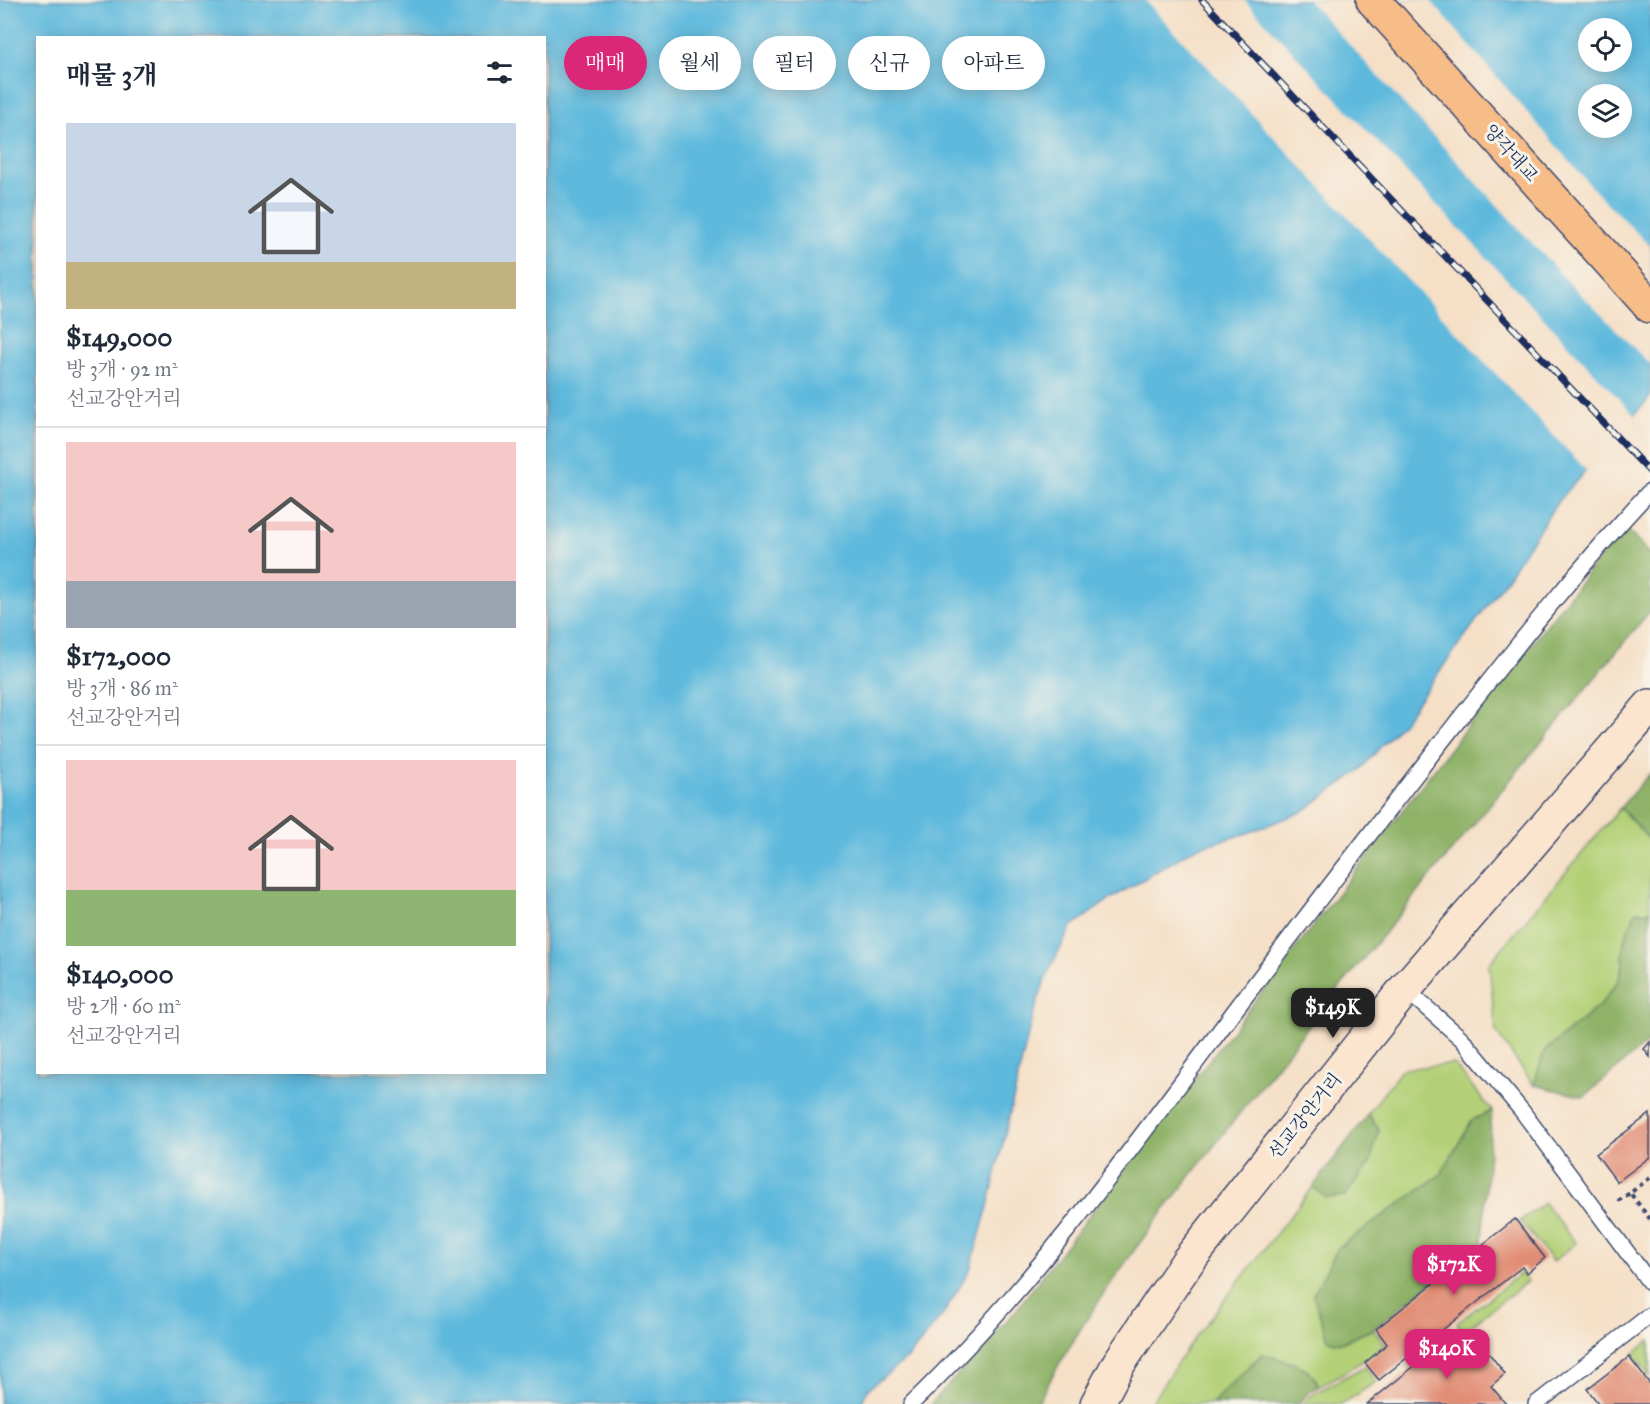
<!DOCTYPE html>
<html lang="ko">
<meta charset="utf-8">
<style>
:root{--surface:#fff;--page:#f2f2f3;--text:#1f2937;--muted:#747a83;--line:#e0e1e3;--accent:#db2777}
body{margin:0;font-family:"IM FELL Great Primer","Noto Serif KR",serif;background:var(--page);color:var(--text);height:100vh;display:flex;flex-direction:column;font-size:22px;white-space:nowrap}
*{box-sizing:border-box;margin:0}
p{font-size:20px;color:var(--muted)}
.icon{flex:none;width:33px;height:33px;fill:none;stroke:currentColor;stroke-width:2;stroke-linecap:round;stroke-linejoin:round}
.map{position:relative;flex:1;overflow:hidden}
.side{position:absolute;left:36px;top:36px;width:510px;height:1038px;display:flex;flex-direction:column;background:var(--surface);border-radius:0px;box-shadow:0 3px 15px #0003}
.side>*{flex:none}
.guide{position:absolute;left:564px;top:36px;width:570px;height:54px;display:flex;gap:12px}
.fabs{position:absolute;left:1578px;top:18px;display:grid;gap:12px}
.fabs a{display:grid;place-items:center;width:54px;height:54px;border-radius:50%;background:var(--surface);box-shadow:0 3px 15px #0003;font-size:30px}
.price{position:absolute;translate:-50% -51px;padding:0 14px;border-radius:12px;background:var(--accent);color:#fff;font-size:20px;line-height:39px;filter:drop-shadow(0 2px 3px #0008)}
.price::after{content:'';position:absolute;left:50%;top:36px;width:18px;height:14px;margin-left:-9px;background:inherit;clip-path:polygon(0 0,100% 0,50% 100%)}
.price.on{background:#222;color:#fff}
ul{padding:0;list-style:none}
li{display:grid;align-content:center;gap:12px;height:318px;padding:0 30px}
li+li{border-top:2px solid var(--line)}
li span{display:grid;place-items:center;height:186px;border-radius:0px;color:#555}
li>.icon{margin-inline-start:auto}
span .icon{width:108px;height:108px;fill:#fffc;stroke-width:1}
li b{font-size:26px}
h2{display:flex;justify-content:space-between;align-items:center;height:72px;padding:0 30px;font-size:26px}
.tag{padding:0 21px;border-radius:27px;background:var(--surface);box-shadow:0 3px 15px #0003;font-size:21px;line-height:54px}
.tag.on{background:var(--accent);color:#fff}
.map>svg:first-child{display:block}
</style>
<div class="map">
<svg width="1650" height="1404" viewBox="0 0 1650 1404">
<rect width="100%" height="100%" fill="#f7f3e8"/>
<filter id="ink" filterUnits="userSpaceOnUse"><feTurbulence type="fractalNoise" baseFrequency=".0167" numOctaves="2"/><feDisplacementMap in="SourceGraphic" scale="12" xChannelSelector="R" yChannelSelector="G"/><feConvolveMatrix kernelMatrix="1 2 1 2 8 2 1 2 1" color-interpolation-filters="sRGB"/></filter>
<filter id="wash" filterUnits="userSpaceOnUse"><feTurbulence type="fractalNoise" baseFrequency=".008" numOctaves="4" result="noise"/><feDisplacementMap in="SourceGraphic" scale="24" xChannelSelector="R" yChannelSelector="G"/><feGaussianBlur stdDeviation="1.35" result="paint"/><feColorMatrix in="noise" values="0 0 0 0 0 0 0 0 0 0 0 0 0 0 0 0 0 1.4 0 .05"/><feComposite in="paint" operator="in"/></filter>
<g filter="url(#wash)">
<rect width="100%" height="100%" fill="#f5dfc6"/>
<g fill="#b3d077" stroke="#67806a" stroke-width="1.5">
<polygon points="1620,808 1650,840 1650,912 1636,911 1624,941 1623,965 1618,981 1601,1004 1544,1052 1534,1085 1496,1032 1489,964"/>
<polygon points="1454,1064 1492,1111 1472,1120 1441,1174 1338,1248 1341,1343 1373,1329 1385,1344 1365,1360 1319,1387 1316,1379 1262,1354 1211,1404 1150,1404 1190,1344 1308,1193 1313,1187 1326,1197 1379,1130 1368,1114 1402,1069"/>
<polygon points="1544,1203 1576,1243 1553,1262 1520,1221"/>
<polygon points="1521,1273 1528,1281 1464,1331 1457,1323"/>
<polygon points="1650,1340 1650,1376 1633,1354"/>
<polygon points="1365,1366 1376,1382 1342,1404 1304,1404 1308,1397"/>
</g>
<g fill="#8eb268" stroke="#547063" stroke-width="1.5">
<path d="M1626,529L1650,554V611C1518,771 1385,929 1257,1091C1178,1192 1097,1290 1037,1404H931L1013,1314L1476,715L1597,561Z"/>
<polygon points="1650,773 1650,840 1620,808"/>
<polygon points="1636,911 1650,912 1650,1040 1584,1097 1534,1085 1544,1052 1601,1004 1618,981 1623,965 1624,941"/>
<polygon points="1492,1111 1482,1242 1373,1329 1341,1343 1328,1340 1313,1295 1338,1248 1441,1174 1472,1120"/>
<polygon points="1368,1114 1379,1130 1370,1163 1345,1196 1326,1198 1313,1187"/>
<path d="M1262,1354C1283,1361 1311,1363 1319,1387L1306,1394L1300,1404H1211Z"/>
</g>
<path fill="#5fb9dd" stroke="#3d749e" stroke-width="1.5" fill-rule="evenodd" d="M0,0H1650V397L1557,503L1505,581L1403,722L1359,771L1302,812L1245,834L1195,848L1109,900L1071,927L1046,977L1031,1022L990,1199L970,1270L944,1313L909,1357L868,1389L861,1404H0ZM1588,28H1622V62H1588ZM38,38H544V1072H38ZM1588,94H1622V128H1588Z"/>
<g fill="#f5dfc6">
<polygon points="1145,0 1244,0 1636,417 1588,472"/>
<polygon points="1308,0 1430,0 1597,193 1650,246 1650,364 1559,272"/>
</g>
<g id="blocks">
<g fill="#e18d74">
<polygon points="1650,1042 1650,1057 1644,1049"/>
<polygon points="1650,1114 1650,1157 1617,1182 1596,1154"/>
<polygon points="1515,1219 1545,1258 1527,1273 1522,1267 1379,1380 1365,1363 1387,1344 1376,1329"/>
<polygon points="1451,1337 1470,1360 1485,1348 1505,1374 1491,1386 1506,1404 1367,1404"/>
<polygon points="1629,1357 1650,1384 1650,1404 1599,1404 1587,1389"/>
</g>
</g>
</g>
<g filter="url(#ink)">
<use href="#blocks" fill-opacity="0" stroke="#3c496e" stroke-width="1.5"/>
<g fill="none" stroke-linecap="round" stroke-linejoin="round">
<g stroke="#3c496e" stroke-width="18">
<g id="service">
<polyline points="1405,989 1462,1039 1522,1111 1650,1283"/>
<path d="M911,1404C1031,1288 1130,1151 1230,1017C1297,927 1366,839 1435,750C1504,662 1573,573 1650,491"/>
<polyline points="1536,1404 1650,1315"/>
</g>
</g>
<g stroke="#3c496e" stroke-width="36">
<polyline id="secondary" points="1097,1404 1119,1363 1188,1261 1405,989 1650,706"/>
</g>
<g stroke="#3c496e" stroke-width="36">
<polyline id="primary" points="1373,0 1650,306"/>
</g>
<g stroke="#3c496e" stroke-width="4" stroke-dasharray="4.5 4.5" stroke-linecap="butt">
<polyline points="1650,1178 1630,1193 1650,1219"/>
<polyline points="1618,1201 1630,1193"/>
</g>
<use href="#service" stroke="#fff" stroke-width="15"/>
<use href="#secondary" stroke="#fce5cf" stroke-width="33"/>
<use href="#primary" stroke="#f7bd88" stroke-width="33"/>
<g stroke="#1b2f5e" stroke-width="7">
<polyline id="rail" points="1202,0 1650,472"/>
</g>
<use href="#rail" stroke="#f7f3e8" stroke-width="4.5" stroke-dasharray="14" stroke-linecap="butt"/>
</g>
</g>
<g text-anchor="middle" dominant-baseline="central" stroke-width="6" stroke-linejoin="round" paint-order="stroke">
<g font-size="18" fill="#1b2f5e" stroke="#f7f3e8">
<text transform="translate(1511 153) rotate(48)">양각대교</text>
<text transform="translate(1305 1116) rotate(-51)">선교강안거리</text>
</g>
</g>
</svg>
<div class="fabs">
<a><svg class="icon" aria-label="locate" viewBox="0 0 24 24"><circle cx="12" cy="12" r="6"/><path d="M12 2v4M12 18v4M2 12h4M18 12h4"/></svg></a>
<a><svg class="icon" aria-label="layers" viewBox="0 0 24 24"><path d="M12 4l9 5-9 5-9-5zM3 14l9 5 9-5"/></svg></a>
</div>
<b class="price on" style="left:1333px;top:1039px">$149K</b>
<b class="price" style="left:1454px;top:1296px">$172K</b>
<b class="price" style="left:1447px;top:1380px">$140K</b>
<div class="guide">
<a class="tag on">매매</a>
<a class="tag">월세</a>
<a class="tag">필터</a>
<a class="tag">신규</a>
<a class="tag">아파트</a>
</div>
<section class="side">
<h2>매물 3개<svg class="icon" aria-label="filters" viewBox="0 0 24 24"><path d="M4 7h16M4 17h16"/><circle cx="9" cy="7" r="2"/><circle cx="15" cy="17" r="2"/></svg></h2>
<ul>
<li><span style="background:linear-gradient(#c9d6e8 75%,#c2b280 0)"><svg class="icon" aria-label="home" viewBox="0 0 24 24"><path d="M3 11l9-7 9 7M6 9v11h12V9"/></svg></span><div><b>$149,000</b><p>방 3개 · 92 m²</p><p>선교강안거리</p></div></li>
<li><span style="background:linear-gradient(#f6c9c9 75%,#9aa5b1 0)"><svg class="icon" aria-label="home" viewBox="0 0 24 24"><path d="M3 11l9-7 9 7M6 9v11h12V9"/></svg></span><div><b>$172,000</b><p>방 3개 · 86 m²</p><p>선교강안거리</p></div></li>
<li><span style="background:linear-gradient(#f6c9c9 70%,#8fb573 0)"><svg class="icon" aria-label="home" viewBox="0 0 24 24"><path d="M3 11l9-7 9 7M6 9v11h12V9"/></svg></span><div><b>$140,000</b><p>방 2개 · 60 m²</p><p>선교강안거리</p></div></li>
</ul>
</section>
</div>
